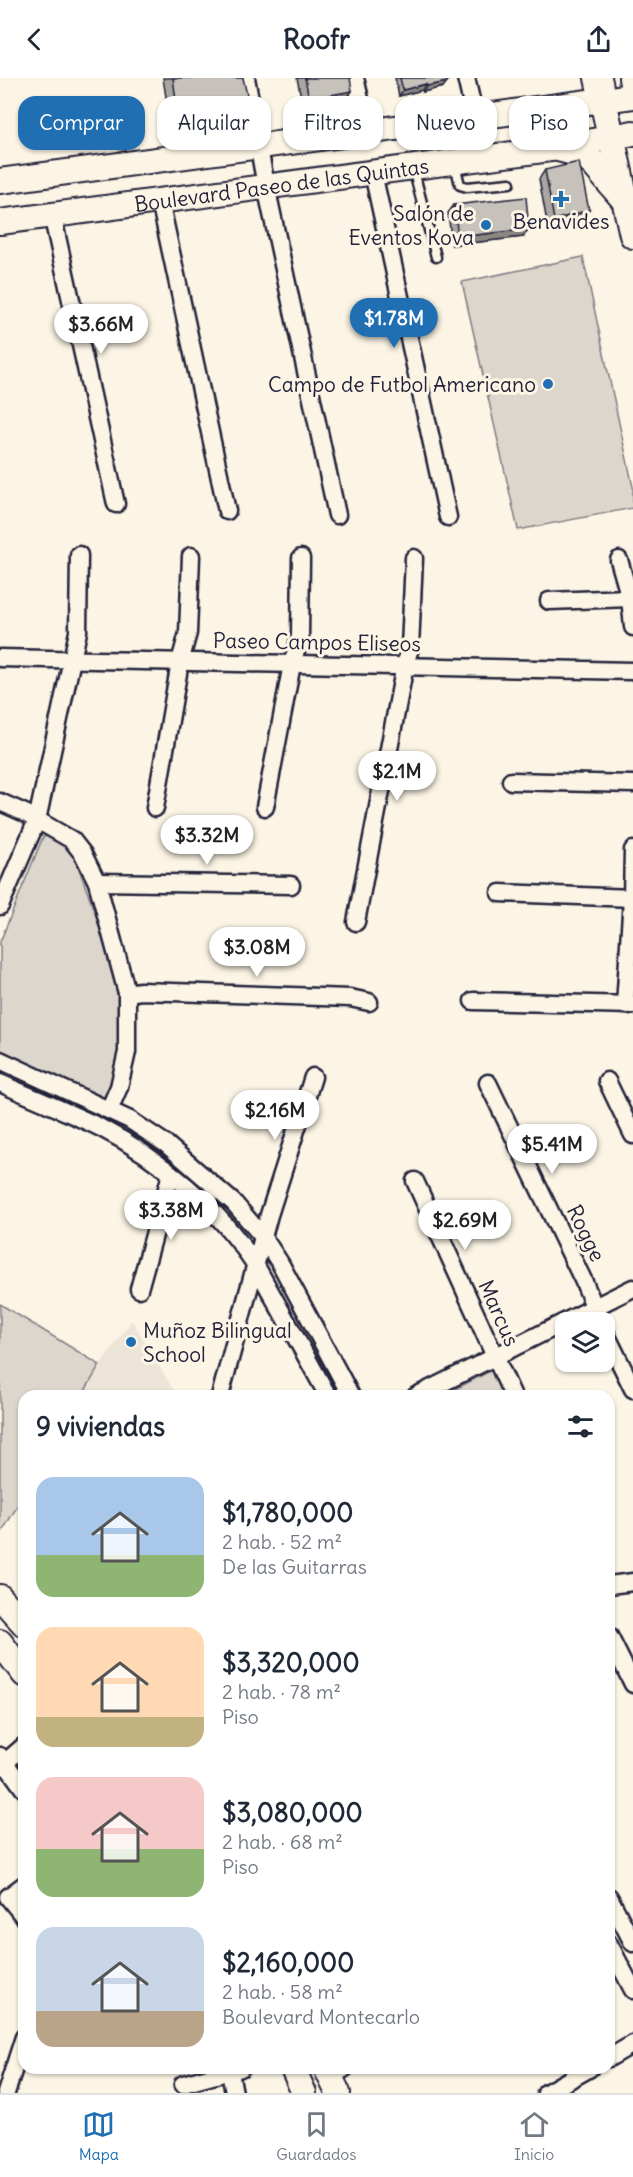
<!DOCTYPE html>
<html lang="es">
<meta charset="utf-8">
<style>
:root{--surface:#fff;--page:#f6f6f7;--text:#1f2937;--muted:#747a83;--line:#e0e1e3;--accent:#1f6fb2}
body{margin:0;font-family:Delius,sans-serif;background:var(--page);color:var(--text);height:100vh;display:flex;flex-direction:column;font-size:22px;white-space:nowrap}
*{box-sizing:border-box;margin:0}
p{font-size:20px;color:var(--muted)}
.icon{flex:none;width:33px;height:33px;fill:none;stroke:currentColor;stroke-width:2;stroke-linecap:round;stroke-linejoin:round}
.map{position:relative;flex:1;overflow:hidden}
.sheet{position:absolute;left:18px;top:1312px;width:597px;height:684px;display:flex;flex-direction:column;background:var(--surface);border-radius:18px;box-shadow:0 2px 4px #0004}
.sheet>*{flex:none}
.hud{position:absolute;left:18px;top:18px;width:597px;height:54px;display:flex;gap:12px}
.buttons{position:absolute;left:555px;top:1234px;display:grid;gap:12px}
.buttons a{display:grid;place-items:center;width:60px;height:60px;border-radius:12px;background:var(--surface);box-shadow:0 2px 4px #0004;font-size:30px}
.price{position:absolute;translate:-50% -51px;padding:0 14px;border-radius:21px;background:#fff;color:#222;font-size:20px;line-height:39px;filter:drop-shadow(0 2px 3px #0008)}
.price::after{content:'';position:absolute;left:50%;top:36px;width:18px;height:14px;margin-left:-9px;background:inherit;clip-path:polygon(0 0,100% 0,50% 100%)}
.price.selected{background:var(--accent);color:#fff}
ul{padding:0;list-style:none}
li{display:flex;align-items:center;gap:18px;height:150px;padding:0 18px}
li span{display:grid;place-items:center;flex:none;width:168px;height:120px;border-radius:18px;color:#555}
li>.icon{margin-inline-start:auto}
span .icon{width:72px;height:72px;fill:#fffc;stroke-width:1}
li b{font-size:26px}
h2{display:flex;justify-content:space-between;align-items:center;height:72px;padding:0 18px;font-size:26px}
.pill{padding:0 21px;border-radius:18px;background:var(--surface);box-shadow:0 2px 4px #0004;font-size:21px;line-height:54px}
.pill.selected{background:var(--accent);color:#fff}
header{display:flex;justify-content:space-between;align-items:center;height:78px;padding:0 18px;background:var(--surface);font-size:27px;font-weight:700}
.dock{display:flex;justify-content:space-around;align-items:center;height:84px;border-top:2px solid var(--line);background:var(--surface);font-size:16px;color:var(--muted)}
.dock a{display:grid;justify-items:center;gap:3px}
.dock .selected{color:var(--accent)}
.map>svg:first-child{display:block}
</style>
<header><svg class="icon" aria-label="back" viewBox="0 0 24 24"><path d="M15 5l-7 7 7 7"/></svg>Roofr<svg class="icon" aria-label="share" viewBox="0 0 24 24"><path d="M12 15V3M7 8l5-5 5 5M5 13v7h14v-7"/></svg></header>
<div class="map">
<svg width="633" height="2015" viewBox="0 0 633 2015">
<rect width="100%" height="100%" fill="#fcf5e5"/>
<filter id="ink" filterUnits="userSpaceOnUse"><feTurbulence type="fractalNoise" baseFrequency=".0167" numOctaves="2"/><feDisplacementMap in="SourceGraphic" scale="12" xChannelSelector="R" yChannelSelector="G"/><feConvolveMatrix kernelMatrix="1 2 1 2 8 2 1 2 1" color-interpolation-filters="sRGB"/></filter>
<g filter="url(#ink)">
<polygon fill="#ece5d8" points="132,1242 177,1318 78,1318"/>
<g fill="#dcd6cc" stroke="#7f7c84" stroke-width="1.5">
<polygon points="583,179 633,409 633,430 518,452 462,204"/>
<polygon points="55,757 75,780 114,887 124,969 113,1016 99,1023 0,978 0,864 43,759"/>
<polygon points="0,1226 100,1287 82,1318 24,1318 24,1417 0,1457"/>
<polygon points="494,1291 507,1318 442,1318"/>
</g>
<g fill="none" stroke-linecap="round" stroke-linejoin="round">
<g stroke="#22223b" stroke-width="13">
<g id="lane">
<polyline points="455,86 460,107 467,109 510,105"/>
<polyline points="413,90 436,179"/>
</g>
</g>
<g stroke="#22223b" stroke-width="21">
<g id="street">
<polyline points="246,0 266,108 337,437"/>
<polyline points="355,0 368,55"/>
<polyline points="466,0 475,39"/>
<polyline points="373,95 448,439"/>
<polyline points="160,123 227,433"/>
<polyline points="52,136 116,426"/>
<polyline points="619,482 630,520 633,549"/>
<polyline points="549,523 630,520"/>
<polyline points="0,580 633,593"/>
<polyline points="511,703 633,706"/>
<polyline points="0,724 25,735 72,762 83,776 97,804 127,915 127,974 119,1009 109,1032"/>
<polyline points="265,729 292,586 300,559 301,480"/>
<polyline points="155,730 180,584 188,555 191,478"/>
<polyline points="97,804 291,807"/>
<polyline points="500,815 633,820"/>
<polyline points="0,828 37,742 78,554 79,477"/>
<polyline points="356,844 405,587 410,570 414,480"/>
<polyline points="127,915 141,913 350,920 369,924"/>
<polyline points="473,923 633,927"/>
<polyline points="625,927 632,820 633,772"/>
<polyline points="0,982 130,1042 166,1066 234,1125 263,1159 280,1185 351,1318"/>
<polyline points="607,1003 633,1057"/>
<path d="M0,1005C33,1020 68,1034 101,1050C161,1081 218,1130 255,1186L328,1318"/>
<polyline points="488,1005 584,1204 601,1245"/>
<polyline points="415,1103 513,1318"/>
<polyline points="139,1211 171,1096"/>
<polyline points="604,1252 633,1311"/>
<polyline points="220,1318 269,1137 313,999"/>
<polyline points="416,1318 633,1210"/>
<polyline points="609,1507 633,1504"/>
<polyline points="609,1558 633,1606"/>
<polyline points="0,1678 24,1711"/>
<polyline points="0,1689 24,1668"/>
<polyline points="24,1807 8,1819 24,1839"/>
<polyline points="609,1819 633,1865"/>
<polyline points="609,1866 633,1912"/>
<polyline points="609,1980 633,1966"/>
<polyline points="230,1994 234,2015"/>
<polyline points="331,1999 345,1990"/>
<polyline points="183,2006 241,1990"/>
<polyline points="6,2015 24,1959"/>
<polyline points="546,2015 590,1990"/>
</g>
</g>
<g stroke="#22223b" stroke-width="28">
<g id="secondary">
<polyline points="0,103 633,18"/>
<path id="s1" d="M0,144L558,70L633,55"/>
<polyline points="0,1519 24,1546"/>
<polyline points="0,1564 24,1596"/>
<polyline points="293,1990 304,2015"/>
<polyline points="326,1990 338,2015"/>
</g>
</g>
<g stroke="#22223b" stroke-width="30">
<g id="primary">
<polyline points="598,0 633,157"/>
<polyline points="632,0 633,6"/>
<polyline points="558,70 581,76 593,85 624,121"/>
</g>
</g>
<use href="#lane" stroke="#fcf5e5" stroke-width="8"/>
<use href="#street" stroke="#fcf5e5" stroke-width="16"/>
<use href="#secondary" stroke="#fcf5e5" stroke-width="24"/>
<use href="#primary" stroke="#fcf5e5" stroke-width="26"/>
</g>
<g fill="#aaa6a1" stroke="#22223b" stroke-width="1.5">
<polygon points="163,0 243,0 244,49 173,64"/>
<polygon points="297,0 350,0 346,22 303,29"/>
<polygon points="395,0 447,0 443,9 423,14 422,12 399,18"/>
<polygon points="545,92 583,141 548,150 539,101"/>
<polygon points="454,127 523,159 452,167 448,135"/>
</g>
<g fill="#8b8783" stroke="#22223b" stroke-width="1.5">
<polygon points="447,4 443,9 423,14 427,8"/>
<polygon points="426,6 422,12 399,18 403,12"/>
<polygon points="352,13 346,22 303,29 309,21"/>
<polygon points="252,38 244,49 173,64 180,53"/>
<polygon points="589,132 583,141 548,150 554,142"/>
<polygon points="529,151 523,159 452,167 458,159"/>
</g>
<g fill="#c6c1bb" stroke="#22223b" stroke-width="1.5">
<polygon points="173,0 243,0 252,38 180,53"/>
<polygon points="305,0 350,0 352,13 309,21"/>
<polygon points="400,0 447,0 447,4 427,8 426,6 403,12"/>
<polygon points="579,84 589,132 554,142 545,92"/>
<polygon points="526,119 529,151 458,159 454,127"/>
</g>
</g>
<g fill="#1f6fb2" stroke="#fcf5e5" stroke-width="2">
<path d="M558 112h6v6h6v6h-6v6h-6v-6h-6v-6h6z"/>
<circle cx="486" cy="147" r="6"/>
<circle cx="548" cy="306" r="6"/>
<circle cx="131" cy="1264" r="6"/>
</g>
<g text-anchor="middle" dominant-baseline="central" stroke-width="6" stroke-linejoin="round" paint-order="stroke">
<g font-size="21" fill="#22223b" stroke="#fcf5e5">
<text stroke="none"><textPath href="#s1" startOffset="284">Boulevard Paseo de las Quintas</textPath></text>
<text transform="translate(317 564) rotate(1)">Paseo Campos Eliseos</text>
<text transform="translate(586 1155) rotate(64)">Rogge</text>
<text transform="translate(499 1235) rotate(66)">Marcus</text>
</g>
<g font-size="21" fill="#22223b" stroke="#fcf5e5" text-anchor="end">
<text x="474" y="135">Salón de<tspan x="474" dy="24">Eventos Kova</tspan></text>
<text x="561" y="143" text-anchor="middle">Benavides</text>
<text x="536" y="306">Campo de Futbol Americano</text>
<text x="143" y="1252" text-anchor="start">Muñoz Bilingual<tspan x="143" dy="24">School</tspan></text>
</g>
</g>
</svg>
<div class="buttons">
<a><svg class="icon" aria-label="layers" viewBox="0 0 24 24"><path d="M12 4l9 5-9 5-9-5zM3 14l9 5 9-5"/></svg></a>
</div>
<b class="price selected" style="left:394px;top:271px">$1.78M</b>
<b class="price" style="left:101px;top:277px">$3.66M</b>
<b class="price" style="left:397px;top:724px">$2.1M</b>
<b class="price" style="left:207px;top:788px">$3.32M</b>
<b class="price" style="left:257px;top:900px">$3.08M</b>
<b class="price" style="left:275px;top:1063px">$2.16M</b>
<b class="price" style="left:552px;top:1097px">$5.41M</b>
<b class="price" style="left:171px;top:1163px">$3.38M</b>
<b class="price" style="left:465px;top:1173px">$2.69M</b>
<div class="hud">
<a class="pill selected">Comprar</a>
<a class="pill">Alquilar</a>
<a class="pill">Filtros</a>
<a class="pill">Nuevo</a>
<a class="pill">Piso</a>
</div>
<section class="sheet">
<h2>9 viviendas<svg class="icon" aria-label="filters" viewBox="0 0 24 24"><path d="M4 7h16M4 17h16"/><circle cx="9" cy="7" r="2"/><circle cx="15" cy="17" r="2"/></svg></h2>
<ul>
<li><span style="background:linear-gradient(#a9c7e8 65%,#8fb573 0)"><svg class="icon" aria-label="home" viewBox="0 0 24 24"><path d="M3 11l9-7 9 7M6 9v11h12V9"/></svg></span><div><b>$1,780,000</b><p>2 hab. · 52 m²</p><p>De las Guitarras</p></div></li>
<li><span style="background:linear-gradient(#ffd9b3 75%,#c2b280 0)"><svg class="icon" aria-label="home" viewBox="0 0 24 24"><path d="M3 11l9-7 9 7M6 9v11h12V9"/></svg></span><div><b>$3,320,000</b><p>2 hab. · 78 m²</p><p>Piso</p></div></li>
<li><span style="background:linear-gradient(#f6c9c9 60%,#8fb573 0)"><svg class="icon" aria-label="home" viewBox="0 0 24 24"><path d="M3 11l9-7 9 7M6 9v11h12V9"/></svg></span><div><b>$3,080,000</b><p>2 hab. · 68 m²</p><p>Piso</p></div></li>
<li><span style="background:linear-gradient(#c9d6e8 70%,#b9a48a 0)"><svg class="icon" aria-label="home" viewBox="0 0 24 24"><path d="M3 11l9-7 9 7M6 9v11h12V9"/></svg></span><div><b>$2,160,000</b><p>2 hab. · 58 m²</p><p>Boulevard Montecarlo</p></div></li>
</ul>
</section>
</div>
<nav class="dock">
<a class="selected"><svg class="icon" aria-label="map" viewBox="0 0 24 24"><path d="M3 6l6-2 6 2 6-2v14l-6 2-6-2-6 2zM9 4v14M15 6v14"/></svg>Mapa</a>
<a><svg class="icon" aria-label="saved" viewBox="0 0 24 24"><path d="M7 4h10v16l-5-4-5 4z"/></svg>Guardados</a>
<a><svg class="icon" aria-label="home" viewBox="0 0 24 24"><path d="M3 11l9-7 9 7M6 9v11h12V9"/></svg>Inicio</a>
</nav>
